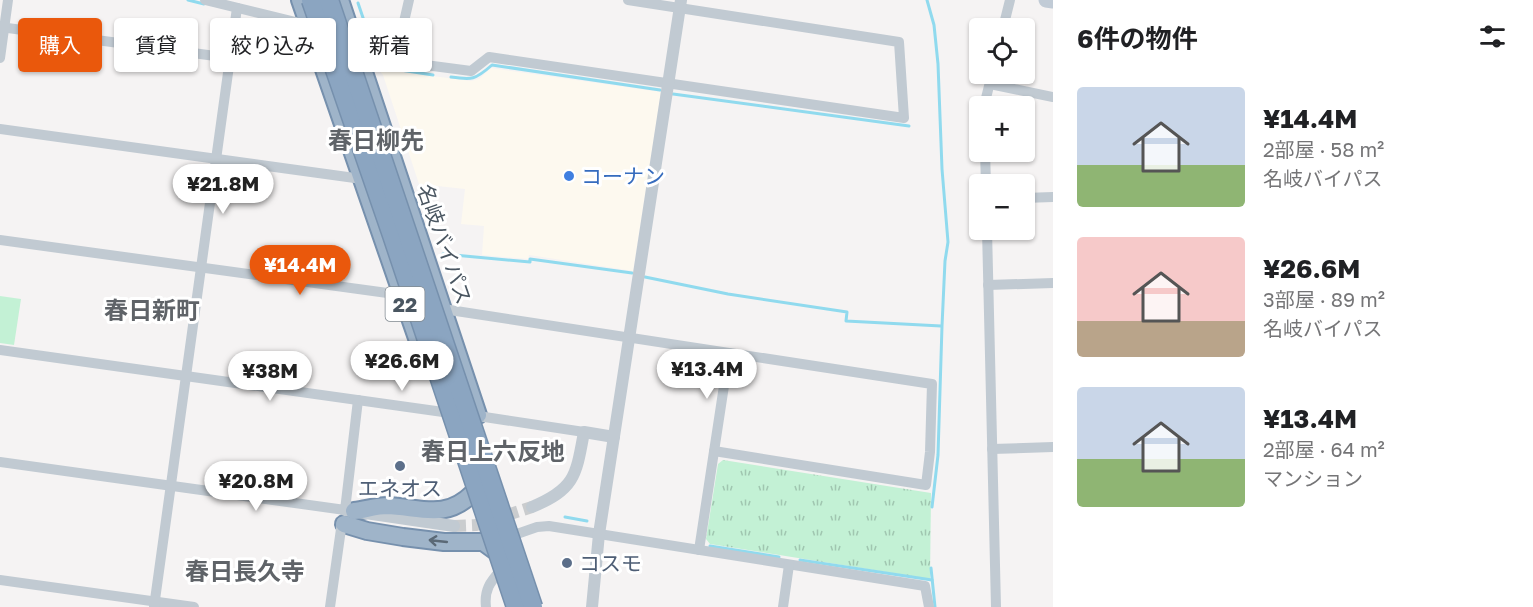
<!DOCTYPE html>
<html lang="ja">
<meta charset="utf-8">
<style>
:root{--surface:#fff;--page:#f2f2f2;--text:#202124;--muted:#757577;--accent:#ea580c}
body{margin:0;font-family:"Golos Text","Noto Sans JP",sans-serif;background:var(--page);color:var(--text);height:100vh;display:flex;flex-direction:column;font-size:22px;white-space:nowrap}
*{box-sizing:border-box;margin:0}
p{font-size:20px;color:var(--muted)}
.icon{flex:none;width:33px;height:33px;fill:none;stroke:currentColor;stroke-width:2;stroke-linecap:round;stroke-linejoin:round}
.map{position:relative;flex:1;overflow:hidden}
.side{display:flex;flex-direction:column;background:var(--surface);width:480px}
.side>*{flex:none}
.banner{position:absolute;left:18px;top:18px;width:570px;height:54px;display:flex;gap:12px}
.tools{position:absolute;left:969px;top:18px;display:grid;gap:12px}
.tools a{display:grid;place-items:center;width:66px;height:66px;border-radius:6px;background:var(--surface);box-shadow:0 2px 4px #0004;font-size:30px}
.price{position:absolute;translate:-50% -51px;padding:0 14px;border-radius:21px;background:#fff;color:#222;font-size:20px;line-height:39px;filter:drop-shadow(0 2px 3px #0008)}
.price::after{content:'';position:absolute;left:50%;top:36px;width:18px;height:14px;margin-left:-9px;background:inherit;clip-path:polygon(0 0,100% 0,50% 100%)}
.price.on{background:var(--accent);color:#fff}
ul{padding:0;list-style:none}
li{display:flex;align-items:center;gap:18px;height:150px;padding:0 24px}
li span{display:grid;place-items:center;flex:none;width:168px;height:120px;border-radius:6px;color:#555}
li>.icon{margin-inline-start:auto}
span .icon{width:72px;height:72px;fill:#fffc;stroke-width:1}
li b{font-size:26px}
h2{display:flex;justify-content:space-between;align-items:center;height:72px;padding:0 24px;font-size:26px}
.chip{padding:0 21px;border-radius:6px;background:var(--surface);box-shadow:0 2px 4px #0004;font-size:21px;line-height:54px}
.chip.on{background:var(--accent);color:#fff}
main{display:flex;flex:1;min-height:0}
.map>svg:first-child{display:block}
</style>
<main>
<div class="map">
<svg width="1053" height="607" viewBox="0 0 1053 607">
<defs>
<pattern id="grass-tufts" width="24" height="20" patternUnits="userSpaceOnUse" patternTransform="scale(1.5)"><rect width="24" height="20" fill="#c3f1d5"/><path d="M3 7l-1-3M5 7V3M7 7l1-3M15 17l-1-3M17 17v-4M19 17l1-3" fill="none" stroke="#a0c6b0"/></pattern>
</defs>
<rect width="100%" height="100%" fill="#f5f3f3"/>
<polygon fill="#fdf9ef" points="491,68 661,92 633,271 529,255 528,259 482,255 484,226 461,224 465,189 419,184 383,75 378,69 471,81 479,79"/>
<polygon fill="url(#grass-tufts)" points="723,460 931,493 930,579 710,544 706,539 718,464"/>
<polygon fill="#c3f1d5" points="0,296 21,299 14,345 0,343"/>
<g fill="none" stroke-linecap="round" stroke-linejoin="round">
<g stroke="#90daee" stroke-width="3">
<polyline points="188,0 204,4"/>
<polyline points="927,0 934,25 938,64 942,169 948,242 945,261 942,326 938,455 932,507"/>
<polyline points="358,3 375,53"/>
<polyline points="381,67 433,75"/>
<path d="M451,77C472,80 475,80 492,65L660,90"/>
<polyline points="673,94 909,126"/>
<polyline points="443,254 530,262 530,259 632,273"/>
<polyline points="645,277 728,294 847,312 846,321 941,326"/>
<polyline points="565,517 587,521"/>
<polyline points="710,546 779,557"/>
<polyline points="800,560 932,580"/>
<polyline points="931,568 935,607"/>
</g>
<polyline stroke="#caccce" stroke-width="12" stroke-dasharray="12 6" stroke-linecap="butt" points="454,526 476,525 532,507"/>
<g stroke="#7690ad" stroke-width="20">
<g id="trunk">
<polyline points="300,0 419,344"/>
<polyline points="340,0 478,415"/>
<path d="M354,511C365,510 376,506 387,506C420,507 445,521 473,493"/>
<polyline points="344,524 367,531 403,537 444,542 483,542 494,550"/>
</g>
</g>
<g stroke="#c1cad2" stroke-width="10">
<polyline points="205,0 308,25"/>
<polyline points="0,27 230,58 323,67"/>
<polyline points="1003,28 1010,0"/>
<polyline points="0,58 8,0"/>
<polyline points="359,59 395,61 471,71 489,57 904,118 899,42 628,0"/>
<polyline points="395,61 409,0"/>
<polyline points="990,84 1053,97"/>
<polyline points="984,106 992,74"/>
<polyline points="0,129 362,179"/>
<polyline points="985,152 986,184"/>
<polyline points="1024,198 1053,197"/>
<polyline points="987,230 996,607"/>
<polyline points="0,240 402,295"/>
<polyline points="988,285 1053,283"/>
<polyline points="443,309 932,384 930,452 926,485 714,451"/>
<polyline points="0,350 443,412"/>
<polyline points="478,416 584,432"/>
<polyline points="992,449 1053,447"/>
<polyline points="0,462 345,510 358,400"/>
<polyline points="514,535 537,527 549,526 925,586 929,607"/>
<polyline points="699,550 729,353"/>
<polyline points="0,580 194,607"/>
<polyline points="154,607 237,8"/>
<polyline points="330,607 342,522"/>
<path d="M486,607C484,590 490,582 501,570"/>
<polyline points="783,607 789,565"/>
</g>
<g stroke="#c1cad2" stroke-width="12">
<path d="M532,507C575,489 576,476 584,432L614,437"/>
<polyline points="345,510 454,526"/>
<polyline points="592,607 599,534 681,0"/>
</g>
<polyline stroke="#c1cbd6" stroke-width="15" points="1046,0 1053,1"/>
<use href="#trunk" stroke="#9fb4c9" stroke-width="16"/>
<g stroke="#7690ad" stroke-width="21" stroke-linecap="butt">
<g id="motorway-bridge">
<polyline points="311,0 392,235 516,607"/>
<polyline points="329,0 533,607"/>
</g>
</g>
<use href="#motorway-bridge" stroke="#8ba5c1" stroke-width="18"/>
</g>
<defs><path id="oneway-shaft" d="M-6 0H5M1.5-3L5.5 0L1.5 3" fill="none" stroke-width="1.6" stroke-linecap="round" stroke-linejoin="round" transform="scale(1.5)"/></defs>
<use stroke="#5b6976" href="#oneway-shaft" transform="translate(438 541) rotate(-174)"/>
<circle fill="#3f7fe0" stroke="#fff" stroke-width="2" cx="569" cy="176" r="6"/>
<g fill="#5c6f8a" stroke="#fff" stroke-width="2">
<circle cx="400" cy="466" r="6"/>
<circle cx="567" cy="563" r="6"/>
</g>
<g text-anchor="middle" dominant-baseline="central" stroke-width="6" stroke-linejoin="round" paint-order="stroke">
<rect fill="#fff" stroke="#808990" stroke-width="1.5" x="385.5" y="287" width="39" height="34" rx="4.5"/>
<g font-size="20" font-weight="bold" fill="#4a5661">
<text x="405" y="304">22</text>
</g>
<g font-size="21" fill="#366cbe" stroke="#fff" text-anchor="start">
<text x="581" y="176">コーナン</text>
</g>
<g font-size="21" fill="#4a5661" stroke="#fff">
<text transform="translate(445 244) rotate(71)">名岐バイパス</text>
</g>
<g font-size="21" fill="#4e5e75" stroke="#fff">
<text x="400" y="488">エネオス</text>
<text x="579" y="563" text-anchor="start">コスモ</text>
</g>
<g font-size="24" font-weight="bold" fill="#5f6368" stroke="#fff">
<text x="376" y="139">春日柳先</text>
<text x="152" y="309">春日新町</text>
<text x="493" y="450">春日上六反地</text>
<text x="245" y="570">春日長久寺</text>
</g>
</g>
</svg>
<div class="tools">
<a><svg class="icon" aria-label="locate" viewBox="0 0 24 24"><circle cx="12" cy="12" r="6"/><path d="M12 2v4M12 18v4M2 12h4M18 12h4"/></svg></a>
<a>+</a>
<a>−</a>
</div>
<b class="price" style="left:223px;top:215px">¥21.8M</b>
<b class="price on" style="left:300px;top:296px">¥14.4M</b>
<b class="price" style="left:402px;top:392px">¥26.6M</b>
<b class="price" style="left:707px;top:400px">¥13.4M</b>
<b class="price" style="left:270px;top:402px">¥38M</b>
<b class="price" style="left:256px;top:512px">¥20.8M</b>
<div class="banner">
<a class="chip on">購入</a>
<a class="chip">賃貸</a>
<a class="chip">絞り込み</a>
<a class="chip">新着</a>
</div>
</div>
<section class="side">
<h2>6件の物件<svg class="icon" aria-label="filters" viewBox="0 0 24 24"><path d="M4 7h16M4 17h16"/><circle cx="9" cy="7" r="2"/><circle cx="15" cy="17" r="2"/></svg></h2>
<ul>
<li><span style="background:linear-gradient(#c9d6e8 65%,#8fb573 0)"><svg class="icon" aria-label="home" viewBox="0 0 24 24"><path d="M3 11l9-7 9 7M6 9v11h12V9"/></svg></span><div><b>¥14.4M</b><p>2部屋 · 58 m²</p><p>名岐バイパス</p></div></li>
<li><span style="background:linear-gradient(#f6c9c9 70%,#b9a48a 0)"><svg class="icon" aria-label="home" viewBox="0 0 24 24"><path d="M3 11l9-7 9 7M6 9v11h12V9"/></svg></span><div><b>¥26.6M</b><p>3部屋 · 89 m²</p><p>名岐バイパス</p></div></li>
<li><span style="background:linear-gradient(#c9d6e8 60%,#8fb573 0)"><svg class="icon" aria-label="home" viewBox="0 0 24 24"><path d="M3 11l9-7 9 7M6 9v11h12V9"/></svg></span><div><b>¥13.4M</b><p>2部屋 · 64 m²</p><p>マンション</p></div></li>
</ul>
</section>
</main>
